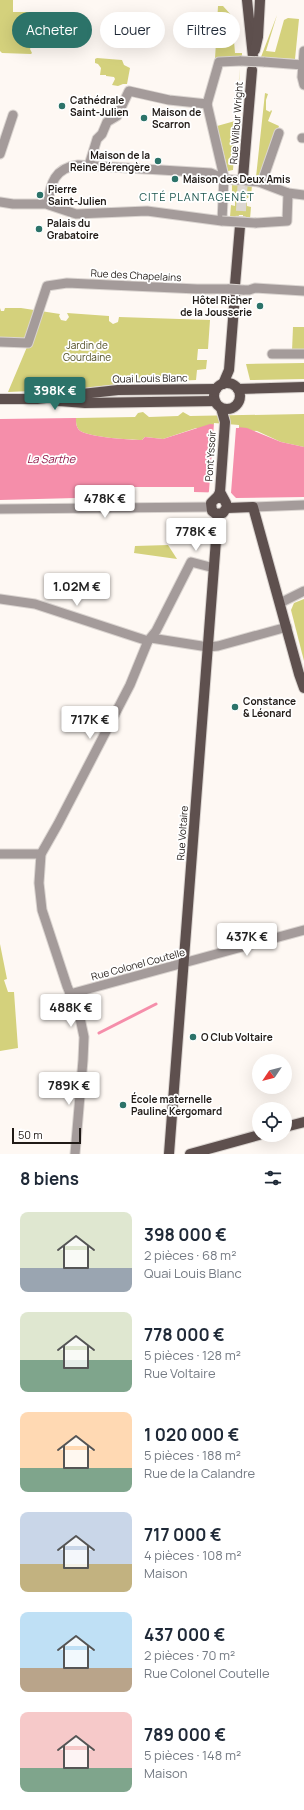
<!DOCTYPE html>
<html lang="fr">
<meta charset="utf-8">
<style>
:root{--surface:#fff;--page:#f6f6f7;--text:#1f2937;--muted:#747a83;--accent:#2c7369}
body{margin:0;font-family:Manrope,sans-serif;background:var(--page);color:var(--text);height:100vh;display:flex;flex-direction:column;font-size:15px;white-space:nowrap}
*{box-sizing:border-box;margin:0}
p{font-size:13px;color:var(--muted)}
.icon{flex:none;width:22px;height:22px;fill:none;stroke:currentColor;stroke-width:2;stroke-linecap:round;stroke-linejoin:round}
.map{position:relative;height:1154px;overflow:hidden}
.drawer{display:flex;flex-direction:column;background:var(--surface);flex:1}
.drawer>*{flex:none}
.hud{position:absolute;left:12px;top:12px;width:280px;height:36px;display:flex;gap:8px}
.needle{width:26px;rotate:235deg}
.fabs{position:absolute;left:252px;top:1054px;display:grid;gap:8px}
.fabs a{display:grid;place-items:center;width:40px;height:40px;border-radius:50%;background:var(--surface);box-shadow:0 4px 16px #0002;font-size:20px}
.scale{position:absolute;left:12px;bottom:10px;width:69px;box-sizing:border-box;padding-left:4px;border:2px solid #201a16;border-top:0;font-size:11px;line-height:14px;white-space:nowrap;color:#201a16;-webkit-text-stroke:3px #fff;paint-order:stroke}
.price{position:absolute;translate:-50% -34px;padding:0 9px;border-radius:4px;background:#fff;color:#222;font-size:13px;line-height:26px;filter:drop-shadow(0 1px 2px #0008)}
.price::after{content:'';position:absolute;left:50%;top:24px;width:12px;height:9px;margin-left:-6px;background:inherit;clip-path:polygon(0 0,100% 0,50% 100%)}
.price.selected{background:var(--accent);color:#fff}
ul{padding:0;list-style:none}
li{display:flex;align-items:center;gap:12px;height:100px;padding:0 20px}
li span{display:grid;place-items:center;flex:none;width:112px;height:80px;border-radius:8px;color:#555}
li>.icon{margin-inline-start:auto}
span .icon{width:48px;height:48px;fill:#fffc;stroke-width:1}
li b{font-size:17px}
h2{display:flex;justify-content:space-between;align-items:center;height:48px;padding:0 20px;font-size:17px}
.tag{padding:0 14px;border-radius:18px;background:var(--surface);box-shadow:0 4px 16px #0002;font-size:14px;line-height:36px}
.tag.selected{background:var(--accent);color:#fff}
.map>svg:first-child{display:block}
</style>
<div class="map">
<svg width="304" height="1154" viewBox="0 0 304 1154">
<rect width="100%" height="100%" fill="#fef8f3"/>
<g fill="#d4d17c">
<polygon points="0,0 13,0 13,12 49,12 49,32 42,31 39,35 39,40 44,45 43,47 37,43 32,45 30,49 32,53 31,54 2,53 0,51"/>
<polygon points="218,6 223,6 232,16 235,53 242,53 242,58 215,59"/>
<polygon points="277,15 266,51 275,52 284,20 288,18 299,19 295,59 261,57"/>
<polygon points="97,58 122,60 124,65 130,68 127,84 123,84 118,86 112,85 115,79 114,77 106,76 106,75 100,75 101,68 98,64 95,63 95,59"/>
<polygon points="240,68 233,170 228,171 217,126 235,121"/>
<polygon points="265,93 268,94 266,100 266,110 270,112 271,110 272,111 268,121 279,126 261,178 256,177"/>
<polygon points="232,183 241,184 241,187 245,187 245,184 252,184 251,198 247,198 247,206 251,207 250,219 243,218 243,215 239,215 238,218 230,217 231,205 235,206 235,197 232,197"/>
<polygon points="0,308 1,311 4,311 5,308 21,308 60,314 59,316 61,320 66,321 69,317 67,313 109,316 109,321 113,324 118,322 119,317 210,320 208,349 198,349 197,360 207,360 206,369 197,370 196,380 126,383 77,389 8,392 27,347 0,342"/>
<polygon points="293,327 304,327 304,351 292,351"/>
<polygon points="304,363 304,379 250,380 246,364"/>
<path d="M143,412L149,417L178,416L183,412L190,416L304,414V447L281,442L257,431L196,428L163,439L145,437L142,440C131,440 86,437 79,430C76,426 76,423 76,418L135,417L138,413Z"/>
<polygon points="168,545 177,559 134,553 135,546"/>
<polygon points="304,599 304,661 291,610 294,603"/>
<polygon points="0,944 7,979 4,980 8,992 14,992 18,1048 0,1051"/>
</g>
<path fill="#f58eaa" d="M76,418C76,423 76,426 79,430C86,437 131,440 142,440L145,437L163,439L210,424L247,428L281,442L304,447V497L236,498L231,493L194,492V487H113V497L0,500V419Z"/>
<polygon fill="#fef8f3" points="214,423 239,425 239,428 236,428 231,493 237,500 234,500 230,495 208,494 209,491"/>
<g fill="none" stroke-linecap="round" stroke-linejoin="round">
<polyline stroke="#f58eaa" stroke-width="3" points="99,1033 156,1004"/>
<polyline stroke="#ddd7d2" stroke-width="10" stroke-dasharray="10 5" stroke-linecap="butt" points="240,226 243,178"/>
<g stroke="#dad4d0" stroke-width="11">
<g id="minor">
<polyline points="304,51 302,77 304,85"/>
<polyline points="264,62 303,65"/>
<polyline points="302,138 304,138"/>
<polyline points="0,154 13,115"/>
<polyline points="89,165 97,139 102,134 107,122 117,116 129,91 169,100 207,104 219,62 241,61"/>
<polyline points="259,182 288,193 304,195"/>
<polyline points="262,182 279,133"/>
<polyline points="0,202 13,204 46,204 76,214 147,211 222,221 224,177 207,104"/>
<path d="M48,204C50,183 55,168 78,165L211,173L224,179"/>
<polyline points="256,223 287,221 288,193"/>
<polyline points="243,290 249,290 255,288 304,291"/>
<polyline points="0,342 28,343 47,286 67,283 197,289 229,289"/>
<polyline points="272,354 304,354"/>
<polyline points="253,507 304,505"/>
<polyline points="0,509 210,507"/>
<polyline points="0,599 35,604 148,641"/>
<polyline points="280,603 304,591"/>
<polyline points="151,638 208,647 218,646 287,627"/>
<polyline points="0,854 41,854"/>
<polyline points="70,994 304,930"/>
<polyline points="75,1154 83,1060 84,1037 80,1018 67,986 42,910 39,883 41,854 58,824 130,685 148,641 156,631 191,562 214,568"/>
</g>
</g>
<g stroke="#dad4d0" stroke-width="12">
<g id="major">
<polyline points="247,0 253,57"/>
<polyline points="255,50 258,37 260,0"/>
<polyline points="243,178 252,70"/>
<polyline points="235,285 240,226"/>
<circle cx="227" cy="396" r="13"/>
<polyline points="223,384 229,370 235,294"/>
<polyline points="238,389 304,387"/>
<polyline points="0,399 37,399 118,390 216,389"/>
<polyline points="59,401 85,403 215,401"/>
<polyline points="220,492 226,503 227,507 223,513 216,514 212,511 211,503 216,498 222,498"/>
<polyline points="217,498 220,492 225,422 221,408"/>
<polyline points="227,508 253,507 299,674 304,688"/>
<polyline points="285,1127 304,1122"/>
<polyline points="169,1154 218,514"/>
<polyline points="190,1154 259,1135"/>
</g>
</g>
<use href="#minor" stroke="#a49b9a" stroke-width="9"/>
<use href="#major" stroke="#5e504e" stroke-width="10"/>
<g stroke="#dad4d0" stroke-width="11" stroke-linecap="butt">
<g id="minor-bridge">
<polyline points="241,61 264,62"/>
<polyline points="224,179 259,182"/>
<polyline points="222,221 256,223"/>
<polyline points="229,289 243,290"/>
</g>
</g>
<use href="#minor-bridge" stroke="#a49b9a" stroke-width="9"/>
</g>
<g fill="#2c7369" stroke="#fff" stroke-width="1.5">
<circle cx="62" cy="106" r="4"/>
<circle cx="144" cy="118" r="4"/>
<circle cx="158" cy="161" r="4"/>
<circle cx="175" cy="179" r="4"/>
<circle cx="40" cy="195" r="4"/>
<circle cx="39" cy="229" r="4"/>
<circle cx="260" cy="306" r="4"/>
<circle cx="235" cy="707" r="4"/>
<circle cx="193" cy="1037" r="4"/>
<circle cx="123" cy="1105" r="4"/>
</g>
<g text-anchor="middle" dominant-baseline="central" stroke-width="3.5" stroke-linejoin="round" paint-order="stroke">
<g font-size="10" font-weight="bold" fill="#201a16" stroke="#fff" text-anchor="start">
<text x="70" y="100">Cathédrale<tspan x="70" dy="12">Saint-Julien</tspan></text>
<text x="152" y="112">Maison de<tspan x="152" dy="12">Scarron</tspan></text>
<text x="150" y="155" text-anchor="end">Maison de la<tspan x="150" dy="12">Reine Bérengère</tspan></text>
<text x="183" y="179">Maison des Deux Amis</text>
<text x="48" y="189">Pierre<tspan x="48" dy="12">Saint-Julien</tspan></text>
<text x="47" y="223">Palais du<tspan x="47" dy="12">Grabatoire</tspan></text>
<text x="252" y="300" text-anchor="end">Hôtel Richer<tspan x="252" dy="12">de la Jousserie</tspan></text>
<text x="243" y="701">Constance<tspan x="243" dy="12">&amp; Léonard</tspan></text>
<text x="201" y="1037">O Club Voltaire</text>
<text x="131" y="1099">École maternelle<tspan x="131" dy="12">Pauline Kergomard</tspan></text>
</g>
<g font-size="10" fill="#201a16" stroke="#fff">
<text transform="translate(236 123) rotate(-86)">Rue Wilbur Wright</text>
<text transform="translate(136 275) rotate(3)">Rue des Chapelains</text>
<text transform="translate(150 378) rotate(-1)">Quai Louis Blanc</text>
<text transform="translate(210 456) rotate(-86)">Pont Yssoir</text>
<text transform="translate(182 833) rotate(-86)">Rue Voltaire</text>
<text transform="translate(138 964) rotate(-15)">Rue Colonel Coutelle</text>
</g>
<g font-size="10" fill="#504e22" stroke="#fff">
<text x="87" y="345">Jardin de<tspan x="87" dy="12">Gourdaine</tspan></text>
</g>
<g font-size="11" letter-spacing="1" fill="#1b554d" stroke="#fff">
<text x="197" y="196">CITÉ PLANTAGENÊT</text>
</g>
<g font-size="11" font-style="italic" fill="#921849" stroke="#fff">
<text x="51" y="458">La Sarthe</text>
</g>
</g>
</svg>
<div class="fabs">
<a><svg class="needle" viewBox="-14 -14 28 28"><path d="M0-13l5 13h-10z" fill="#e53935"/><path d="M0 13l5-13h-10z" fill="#747a83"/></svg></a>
<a><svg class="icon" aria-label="locate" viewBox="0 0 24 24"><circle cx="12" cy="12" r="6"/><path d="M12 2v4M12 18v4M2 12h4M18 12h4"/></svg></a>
</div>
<div class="scale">50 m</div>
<b class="price selected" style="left:55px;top:411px">398K €</b>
<b class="price" style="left:105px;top:519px">478K €</b>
<b class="price" style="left:196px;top:552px">778K €</b>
<b class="price" style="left:77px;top:607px">1.02M €</b>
<b class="price" style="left:90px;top:740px">717K €</b>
<b class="price" style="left:247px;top:957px">437K €</b>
<b class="price" style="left:71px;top:1028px">488K €</b>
<b class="price" style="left:69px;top:1106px">789K €</b>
<div class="hud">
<a class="tag selected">Acheter</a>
<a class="tag">Louer</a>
<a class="tag">Filtres</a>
</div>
</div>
<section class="drawer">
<h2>8 biens<svg class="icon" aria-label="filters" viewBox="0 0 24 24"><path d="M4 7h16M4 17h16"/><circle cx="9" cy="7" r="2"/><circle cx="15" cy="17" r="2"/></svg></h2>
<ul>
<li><span style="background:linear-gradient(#dfe7d0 70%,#9aa5b1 0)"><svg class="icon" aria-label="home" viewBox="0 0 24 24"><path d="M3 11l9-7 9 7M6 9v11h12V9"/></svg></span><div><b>398 000 €</b><p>2 pièces · 68 m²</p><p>Quai Louis Blanc</p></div></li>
<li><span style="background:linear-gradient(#dfe7d0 60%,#7fa58c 0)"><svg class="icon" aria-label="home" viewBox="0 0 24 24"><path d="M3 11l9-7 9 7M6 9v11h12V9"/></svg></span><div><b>778 000 €</b><p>5 pièces · 128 m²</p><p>Rue Voltaire</p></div></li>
<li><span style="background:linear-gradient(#ffd9b3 70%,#7fa58c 0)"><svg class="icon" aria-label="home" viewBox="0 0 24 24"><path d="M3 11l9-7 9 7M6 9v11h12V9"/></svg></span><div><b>1 020 000 €</b><p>5 pièces · 188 m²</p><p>Rue de la Calandre</p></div></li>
<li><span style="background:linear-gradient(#c9d6e8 65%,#c2b280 0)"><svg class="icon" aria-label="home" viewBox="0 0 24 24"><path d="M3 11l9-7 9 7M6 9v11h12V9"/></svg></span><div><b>717 000 €</b><p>4 pièces · 108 m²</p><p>Maison</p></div></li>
<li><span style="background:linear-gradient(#bfe0f5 70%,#b9a48a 0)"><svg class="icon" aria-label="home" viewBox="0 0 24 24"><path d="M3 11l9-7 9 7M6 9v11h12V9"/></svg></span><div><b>437 000 €</b><p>2 pièces · 70 m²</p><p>Rue Colonel Coutelle</p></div></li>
<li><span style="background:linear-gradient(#f6c9c9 70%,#7fa58c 0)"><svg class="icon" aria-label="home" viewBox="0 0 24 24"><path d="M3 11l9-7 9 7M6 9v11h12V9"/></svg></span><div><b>789 000 €</b><p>5 pièces · 148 m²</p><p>Maison</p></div></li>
</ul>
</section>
